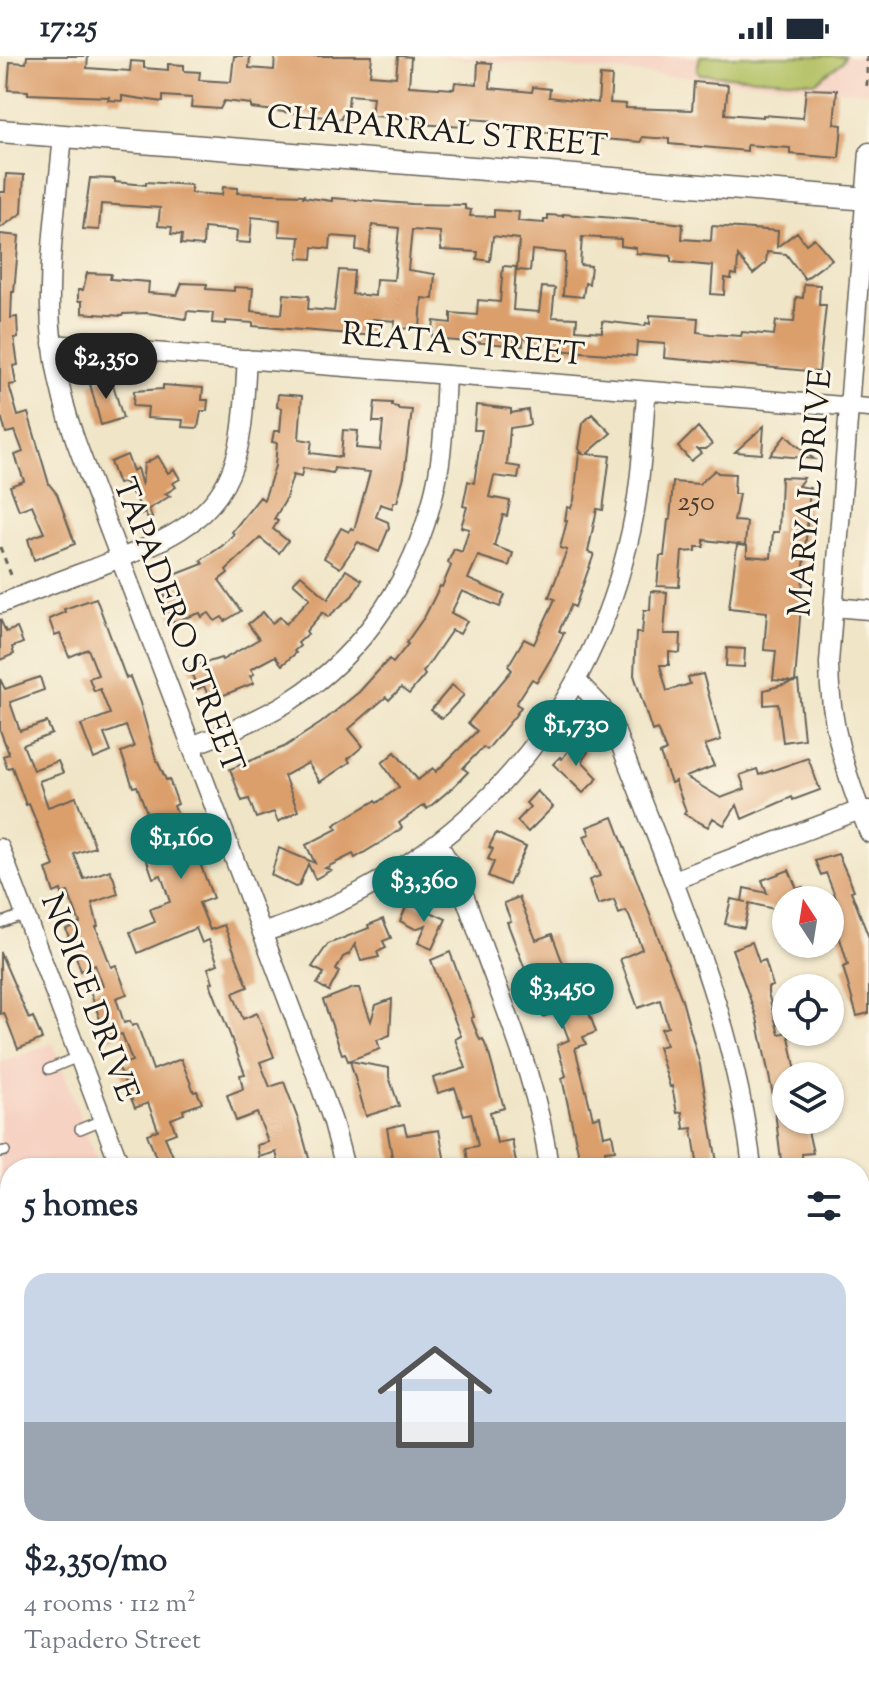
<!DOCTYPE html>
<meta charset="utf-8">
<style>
:root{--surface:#fff;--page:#f6f6f7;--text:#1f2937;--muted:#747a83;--line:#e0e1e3;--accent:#0f766e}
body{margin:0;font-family:"Sorts Mill Goudy",serif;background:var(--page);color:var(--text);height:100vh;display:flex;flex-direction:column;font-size:30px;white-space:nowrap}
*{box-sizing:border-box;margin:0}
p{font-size:26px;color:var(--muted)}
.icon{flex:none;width:44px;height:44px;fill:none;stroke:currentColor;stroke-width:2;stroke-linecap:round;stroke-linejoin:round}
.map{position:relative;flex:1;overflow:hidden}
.sheet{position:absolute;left:0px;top:1102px;width:870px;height:536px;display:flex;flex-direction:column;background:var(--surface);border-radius:32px 32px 0 0;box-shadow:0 2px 6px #0004}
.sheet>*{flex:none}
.needle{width:52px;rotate:348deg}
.buttons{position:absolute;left:772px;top:830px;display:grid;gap:16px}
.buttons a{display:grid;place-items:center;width:72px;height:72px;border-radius:50%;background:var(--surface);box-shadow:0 2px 6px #0004;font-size:40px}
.price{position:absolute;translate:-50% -68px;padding:0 18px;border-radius:28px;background:var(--accent);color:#fff;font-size:26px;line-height:52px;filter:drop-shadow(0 2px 4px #0008)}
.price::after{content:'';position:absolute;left:50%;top:48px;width:24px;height:18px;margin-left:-12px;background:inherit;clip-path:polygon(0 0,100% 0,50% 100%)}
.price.current{background:#222;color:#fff}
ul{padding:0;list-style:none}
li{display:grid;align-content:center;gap:16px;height:424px;padding:0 24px}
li+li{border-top:2px solid var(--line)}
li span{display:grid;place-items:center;height:248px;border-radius:24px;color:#555}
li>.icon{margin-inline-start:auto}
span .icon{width:144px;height:144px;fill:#fffc;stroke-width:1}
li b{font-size:34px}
h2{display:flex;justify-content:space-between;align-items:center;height:96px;padding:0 24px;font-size:34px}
.status{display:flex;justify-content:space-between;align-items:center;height:56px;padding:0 40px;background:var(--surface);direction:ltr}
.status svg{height:22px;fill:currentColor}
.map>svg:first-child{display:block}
</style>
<div class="status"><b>17:25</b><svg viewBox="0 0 49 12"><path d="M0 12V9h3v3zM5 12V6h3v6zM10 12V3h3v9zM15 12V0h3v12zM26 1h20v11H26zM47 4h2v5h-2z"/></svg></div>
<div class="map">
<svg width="869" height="1638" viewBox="0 0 869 1638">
<rect width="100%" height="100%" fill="#fcf5e5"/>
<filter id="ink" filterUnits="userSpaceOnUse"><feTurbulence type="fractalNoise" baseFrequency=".0125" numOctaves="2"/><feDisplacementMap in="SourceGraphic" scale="16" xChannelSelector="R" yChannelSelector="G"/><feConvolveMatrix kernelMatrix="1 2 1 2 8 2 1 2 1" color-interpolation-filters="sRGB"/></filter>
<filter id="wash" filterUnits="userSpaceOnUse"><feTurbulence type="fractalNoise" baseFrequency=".006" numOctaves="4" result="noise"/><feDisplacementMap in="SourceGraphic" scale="32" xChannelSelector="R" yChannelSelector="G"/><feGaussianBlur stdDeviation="1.8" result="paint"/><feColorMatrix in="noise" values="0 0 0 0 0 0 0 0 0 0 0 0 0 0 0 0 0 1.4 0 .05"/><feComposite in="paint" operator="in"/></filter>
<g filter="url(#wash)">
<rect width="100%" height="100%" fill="#f0e5c7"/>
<g fill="#f6d2c3">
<polygon points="424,0 869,0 869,36"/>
<polygon points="53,987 99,1112 10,1112 10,1377 0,1348 0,1007"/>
</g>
<g fill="#b2c164" stroke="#676e40" stroke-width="2">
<polygon points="700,0 845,0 842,6 816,26 700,18 697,13"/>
<polygon points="869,1580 869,1638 80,1638 78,1628 860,1628 860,1581"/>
</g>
<g id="blocks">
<g fill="#db9f6c">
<polygon points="27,0 88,0 87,12 130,15 131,5 144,6 144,12 168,14 168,8 184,9 184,15 200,16 199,24 231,26 234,0 250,0 249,12 274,14 275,0 372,0 370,19 396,21 398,0 400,0 411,1 409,30 454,33 455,26 477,28 478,6 492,7 490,32 532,36 533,31 550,33 549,41 598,47 600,19 612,20 610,47 626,48 625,52 692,54 694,26 728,29 725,58 763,61 763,59 803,62 806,33 837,34 834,68 842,69 839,102 790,98 790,92 761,90 747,89 747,95 669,88 669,83 642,81 641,86 589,82 589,76 555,74 550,74 550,77 502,73 503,68 496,65 471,63 470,68 464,68 464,71 420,68 421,65 415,64 415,62 371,60 373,41 349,39 347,60 342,59 341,63 251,52 251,48 224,45 220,53 191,51 192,42 163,40 163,46 122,40 122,45 108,44 109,41 28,38 28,35 8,34 10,6 26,7"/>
<polygon points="6,118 24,119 22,157 0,172 0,136 5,136"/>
<polygon points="90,122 115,123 115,126 146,129 146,126 191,129 191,137 222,139 223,131 238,132 237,137 304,139 303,141 332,145 332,142 412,148 465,149 465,153 471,154 470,160 494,161 494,154 519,156 518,165 544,167 544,164 548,164 548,159 563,160 563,158 667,166 683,168 682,183 711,185 712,170 778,175 777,191 797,176 806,188 814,182 832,203 805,223 786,198 767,196 766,207 753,218 738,200 737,219 732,218 731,223 725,222 724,239 711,238 713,210 671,206 671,200 636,197 636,192 621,190 621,183 582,181 580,209 591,210 589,228 585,227 583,241 563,239 565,197 532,194 530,215 517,214 519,183 493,180 490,205 477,203 478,196 441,194 440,176 412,174 408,214 435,218 433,243 422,242 420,272 394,273 395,265 373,263 371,278 363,279 253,270 253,267 226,265 226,268 212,267 213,257 187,255 186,263 148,257 123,258 122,260 82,257 82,245 78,245 78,234 83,234 87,217 111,218 110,223 149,226 148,237 177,239 182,227 207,228 206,233 234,235 234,231 253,232 251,255 282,258 284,238 309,240 308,253 334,255 339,214 354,215 352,238 375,240 376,223 394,224 399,172 372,169 369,196 356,194 357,182 331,180 330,193 313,191 312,203 298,202 300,181 279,180 280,164 252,161 250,187 236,186 237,175 204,172 203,190 181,188 182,179 171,178 172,171 158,170 160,152 101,148 99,174 83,173"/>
<polygon points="0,178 19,180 14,236 12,236 11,262 17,261 18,282 14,282 18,309 13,310 16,328 9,329 18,360 28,357 49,428 57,438 75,488 34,504 28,483 44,477 32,449 19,454 10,430 24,425 15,399 23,396 15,375 6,377 2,363 0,364"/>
<polygon points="503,210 516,211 513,254 539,256 542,231 555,232 552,261 577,262 576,274 602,276 602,265 645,270 646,267 650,268 650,259 698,262 697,276 710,278 741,280 742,276 774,279 776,265 794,266 796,241 803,242 804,228 820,229 819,249 826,249 819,316 664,302 665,288 637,286 636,300 555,294 555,284 523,282 523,290 432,283 434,265 451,267 451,257 477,259 478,244 500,246"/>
<polygon points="111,322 123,362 101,369 90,328"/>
<polygon points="163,329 203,332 202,344 208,344 207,355 201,355 198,372 182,371 183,364 147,362 148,351 133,350 134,335 163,333"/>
<polygon points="278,338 302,340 299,383 312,385 310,397 341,401 343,374 358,375 356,392 380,394 383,366 373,366 375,346 392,347 392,350 398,351 398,353 412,354 404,420 397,446 394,446 392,452 380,448 376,461 388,466 389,472 379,496 358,486 340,512 324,502 341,472 349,476 351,472 354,474 370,416 334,412 333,417 303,412 301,421 293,419 285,445 274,463 278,465 273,473 288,485 279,497 260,482 226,514 228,517 219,524 241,555 225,565 222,561 215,565 209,557 202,561 200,557 173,566 161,528 168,525 167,522 172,520 203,508 201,504 222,490 234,478 232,476 260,441 264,444 275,410 277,387 272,386 274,375 280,375 282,352 277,351"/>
<polygon points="476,349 511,353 511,357 528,354 530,369 510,372 507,409 520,411 518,423 494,420 489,441 510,445 507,460 503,459 494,490 513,497 509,510 478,500 468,523 505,539 500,551 462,535 451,557 467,565 460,578 452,574 423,616 425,619 409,638 401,632 389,644 386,641 349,673 363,690 348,703 350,706 320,726 308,707 284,720 298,755 278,766 274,756 256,762 249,743 242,745 230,713 284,691 321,667 359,636 389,603 393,607 408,588 406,587 425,560 440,530 442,531 451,510 448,506 454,493 462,496 469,473 461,471 467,451 463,450 468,425 474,427 482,374 474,374"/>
<polygon points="592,358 611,377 587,398 610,400 603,454 597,453 588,496 594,498 575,551 571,549 559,575 564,577 556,594 537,626 532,623 516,648 521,651 515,660 487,694 483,691 463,712 468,716 452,732 427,753 424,749 399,767 402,772 388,782 355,802 353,798 325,812 331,814 315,823 308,808 299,830 295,831 271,819 279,792 315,807 306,789 337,773 334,769 375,745 377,747 399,731 382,707 395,696 418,724 433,712 436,716 477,675 468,667 512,614 508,610 524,583 534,588 555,543 549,541 567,494 560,492 567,465 565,465 567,451 571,452 574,444 579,397 583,398 579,393 583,367"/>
<polygon points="764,370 762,398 735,396"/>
<polygon points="698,371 712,388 706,393 697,393 701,397 691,405 678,391"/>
<polygon points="786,379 794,387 814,403 770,399"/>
<polygon points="127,399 133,415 137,412 142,430 144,408 158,400 168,417 174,413 180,423 173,427 176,431 165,438 170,440 149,453 152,462 148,463 144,456 141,458 141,451 125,426 118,428 110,406"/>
<polygon points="715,414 718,417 735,418 734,438 739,438 734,465 747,466 745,489 704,484 704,491 696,491 696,495 682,496 679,531 657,530 660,500 664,500 668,464 670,464 673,426 699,428"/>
<polygon points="781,421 804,422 798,430 810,432 795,626 798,625 804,683 783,686 778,648 764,649 764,634 794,626 773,624 776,595 764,594 767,556 729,552 737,489 747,490 747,500 771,502 773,476 779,476"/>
<polygon points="346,514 362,524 352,540 328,561 323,556 306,575 308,578 298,587 300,590 294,595 296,597 282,609 275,600 251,613 254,618 250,620 254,627 219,641 218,638 209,641 204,630 198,633 189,612 221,602 222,604 259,583 248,568 263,556 272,567 280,561 286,568 310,542 293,527 301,519 328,543"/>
<polygon points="651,535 667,536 664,578 681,578 680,597 669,596 669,609 660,609 667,635 690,628 688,621 703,618 721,684 705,689 714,710 686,721 721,742 745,733 740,719 757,713 759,719 808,702 820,734 793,744 792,741 742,763 737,749 724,769 713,762 708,771 684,758 686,755 675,725 671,727 660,698 666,695 657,673 652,675 634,619 636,576 642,577 644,554 650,554"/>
<polygon points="96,542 126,622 130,621 140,647 155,700 166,724 169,723 178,748 174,750 186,779 189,778 213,842 199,847 210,874 224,869 248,931 233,937 243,963 257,957 274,1001 260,1006 270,1031 284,1026 299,1066 310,1106 280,1112 276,1096 259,1101 257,1089 268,1086 257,1057 236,1065 227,1039 243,1033 240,1019 245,1018 210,927 213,926 208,912 218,908 209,884 202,887 196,872 138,897 130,876 155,866 150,853 170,846 161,819 153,822 142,790 157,784 137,730 133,731 121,696 134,691 126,670 104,678 111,696 94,703 81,669 110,658 100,633 94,635 89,622 98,619 88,593 69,601 60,578 55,580 49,563 65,556 64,553"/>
<polygon points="0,563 6,576 17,572 23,587 12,591 14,598 0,604"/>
<polygon points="727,592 745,593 744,611 726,610"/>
<polygon points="40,621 44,634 10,646 20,675 47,666 52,678 23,689 33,714 58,705 63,717 39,725 48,751 76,741 95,791 74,798 84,823 110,814 114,823 118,838 92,847 98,870 96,871 111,911 116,909 127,938 116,942 124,967 130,965 132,970 137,968 153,1014 181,1003 194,1036 197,1035 202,1047 183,1054 184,1058 171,1063 176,1077 165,1081 178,1112 160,1112 147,1078 158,1074 148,1047 135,1052 118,1010 132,1005 122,978 107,983 90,935 103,930 95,909 81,915 66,873 80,867 68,836 62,838 61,834 54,837 46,813 54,810 29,748 26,749 12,711 7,712 3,700 9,698 0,674 0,623 5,633"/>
<polygon points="452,629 464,639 442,663 431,654"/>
<polygon points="574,687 588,696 582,705 598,722 583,737 553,708 560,701 562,703"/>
<polygon points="537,735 553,751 528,776 517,765 530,751 526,747"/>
<polygon points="613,761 682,944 700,1009 718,1112 698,1112 692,1072 684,1073 682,1056 677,1057 672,1030 670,1031 658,991 666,989 661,973 668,971 660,944 638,952 620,903 642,893 629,860 626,855 619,858 614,844 598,849 589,824 600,820 584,780 590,778 587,771"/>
<polygon points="496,777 526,791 509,829 488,820 494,806 488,803 493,793 489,791"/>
<polygon points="838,798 854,834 851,835 869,882 869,957 857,960 843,911 848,909 838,876 830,879 830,859 841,855 826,817 821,819 815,805"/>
<polygon points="789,814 797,833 803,831 808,844 786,844 786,851 778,854 749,847 744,872 725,868 731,843 746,846 742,845 744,832 767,837 762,824"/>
<polygon points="519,841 536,884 552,878 563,908 560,909 579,957 588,954 596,976 583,981 586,988 575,992 593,1062 600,1060 604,1080 612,1078 615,1094 605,1095 607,1108 601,1109 602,1112 584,1112 582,1099 579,1100 562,1022 566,1020 557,989 569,984 558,955 543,961 537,945 541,943 531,920 528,921 507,866 511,865 504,847"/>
<polygon points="408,846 446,863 432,893 418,887 426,869 415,873 400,865"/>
<polygon points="383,863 391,882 383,885 386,892 377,896 379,901 361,905 355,888 349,898 343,901 336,914 339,916 329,935 317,928 324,917 312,911 328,888 369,872 368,869"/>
<polygon points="752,886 759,906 765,904 773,930 768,931 768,937 779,978 788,976 797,1020 786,1020 786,1069 806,1066 813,1097 802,1098 803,1112 782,1112 773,1039 757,962 732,893"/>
<polygon points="0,896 29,963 33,961 42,983 18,993 4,957 0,958"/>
<polygon points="450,896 474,961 471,962 480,984 483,983 489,998 501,1041 504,1052 490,1056 497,1087 512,1084 517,1112 496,1112 496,1110 469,1112 466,1092 478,1090 471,1057 464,1059 455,1032 438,1037 433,1022 466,1012 455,983 461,980 431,904"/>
<polygon points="354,932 359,932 371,965 376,949 392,943 390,979 377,984 380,993 348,1005 345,997 342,998 323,944"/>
<polygon points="350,1005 389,1012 389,1021 399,1050 366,1060"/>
<polygon points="404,1068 407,1079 439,1074 446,1112 430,1112 429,1108 394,1112 387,1072"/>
</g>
</g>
</g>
<g filter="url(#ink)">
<use href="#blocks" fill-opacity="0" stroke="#666258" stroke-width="2"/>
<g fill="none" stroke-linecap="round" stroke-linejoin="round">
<g stroke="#666258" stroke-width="12">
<g id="service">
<polyline points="0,867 25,858"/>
<polyline points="49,1013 78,1001"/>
<polyline points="80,1073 102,1064"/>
<polyline points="0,1096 5,1095"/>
<polyline points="1,1162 7,1162 10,1170"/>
<polyline points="860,1456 869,1457"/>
</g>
</g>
<g stroke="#666258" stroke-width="21">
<g id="minor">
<path d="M63,79C58,136 49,194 50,251C51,304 63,353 82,402L314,1013L333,1066L345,1112"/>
<path d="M869,96L829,607C829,668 847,721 869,777"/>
<polyline points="52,288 869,352"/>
<path d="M0,548C31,536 61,524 92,513C145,492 206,475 230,418C245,383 244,341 247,303"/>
<polyline points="833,551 869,554"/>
<path d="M577,625L600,649L615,674C669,818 735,958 752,1112"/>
<path d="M191,690C225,677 259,664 290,645C366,597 418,515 436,428C444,393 444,355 446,319"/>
<path d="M437,787C461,821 472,862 486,900C512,970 540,1037 549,1112"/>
<polyline points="0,792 121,1112"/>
<polyline points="674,824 860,754 869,754"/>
<path d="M262,877C454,815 588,672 631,475C641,429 643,382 646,336"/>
</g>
</g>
<g stroke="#666258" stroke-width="25">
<polyline id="tertiary" points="0,75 869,143"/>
</g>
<g stroke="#666258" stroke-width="27">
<g id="secondary">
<polyline points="0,1232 10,1233"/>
<polyline points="860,1290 869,1291"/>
</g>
</g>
<g stroke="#666258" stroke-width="31">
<g id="primary">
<polyline points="0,1384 10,1415"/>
<polyline points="0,1541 10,1595"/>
<polyline points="15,1628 17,1638"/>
<polyline points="52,1628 54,1638"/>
</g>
</g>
<g stroke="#666258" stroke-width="3" stroke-dasharray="6 6" stroke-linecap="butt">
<polyline points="867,0 867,33 869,35"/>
<polyline points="0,491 13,524"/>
</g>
<use href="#service" stroke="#fff" stroke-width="9"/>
<use href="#minor" stroke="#fff" stroke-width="18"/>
<use href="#tertiary" stroke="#fff" stroke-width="22"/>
<use href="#secondary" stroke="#fce6c4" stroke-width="24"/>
<use href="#primary" stroke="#f7c06c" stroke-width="28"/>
</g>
</g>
<g text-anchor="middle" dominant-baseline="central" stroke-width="6" stroke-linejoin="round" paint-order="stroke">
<g font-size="28" fill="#4c3d30">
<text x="696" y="447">250</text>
</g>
<g font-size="32" fill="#1c1c1c" stroke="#fcf5e5">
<text transform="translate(437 77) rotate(5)">CHAPARRAL STREET</text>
<text transform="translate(463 290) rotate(5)">REATA STREET</text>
<text transform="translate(812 437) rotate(-85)">MARYAL DRIVE</text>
<text transform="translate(177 570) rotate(69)">TAPADERO STREET</text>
<text transform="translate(88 942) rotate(69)">NOICE DRIVE</text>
</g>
</g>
</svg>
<div class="buttons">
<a><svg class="needle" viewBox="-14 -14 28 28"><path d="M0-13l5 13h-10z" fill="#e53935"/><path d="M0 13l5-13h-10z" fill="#747a83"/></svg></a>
<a><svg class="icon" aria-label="locate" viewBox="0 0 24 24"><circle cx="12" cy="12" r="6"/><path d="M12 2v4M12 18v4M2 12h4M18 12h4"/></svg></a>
<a><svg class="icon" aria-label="layers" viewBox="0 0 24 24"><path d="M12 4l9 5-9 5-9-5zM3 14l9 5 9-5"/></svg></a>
</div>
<b class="price current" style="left:106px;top:345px">$2,350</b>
<b class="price" style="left:576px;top:712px">$1,730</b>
<b class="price" style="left:181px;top:825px">$1,160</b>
<b class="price" style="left:424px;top:868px">$3,360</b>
<b class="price" style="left:562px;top:975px">$3,450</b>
<section class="sheet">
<h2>5 homes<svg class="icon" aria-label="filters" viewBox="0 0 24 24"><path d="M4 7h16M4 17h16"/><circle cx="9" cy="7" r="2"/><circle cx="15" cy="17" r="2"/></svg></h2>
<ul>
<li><span style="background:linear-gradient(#c9d6e8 60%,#9aa5b1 0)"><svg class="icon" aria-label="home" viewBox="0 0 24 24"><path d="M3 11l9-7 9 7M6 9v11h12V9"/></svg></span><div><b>$2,350/mo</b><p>4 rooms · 112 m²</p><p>Tapadero Street</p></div></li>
</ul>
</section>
</div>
